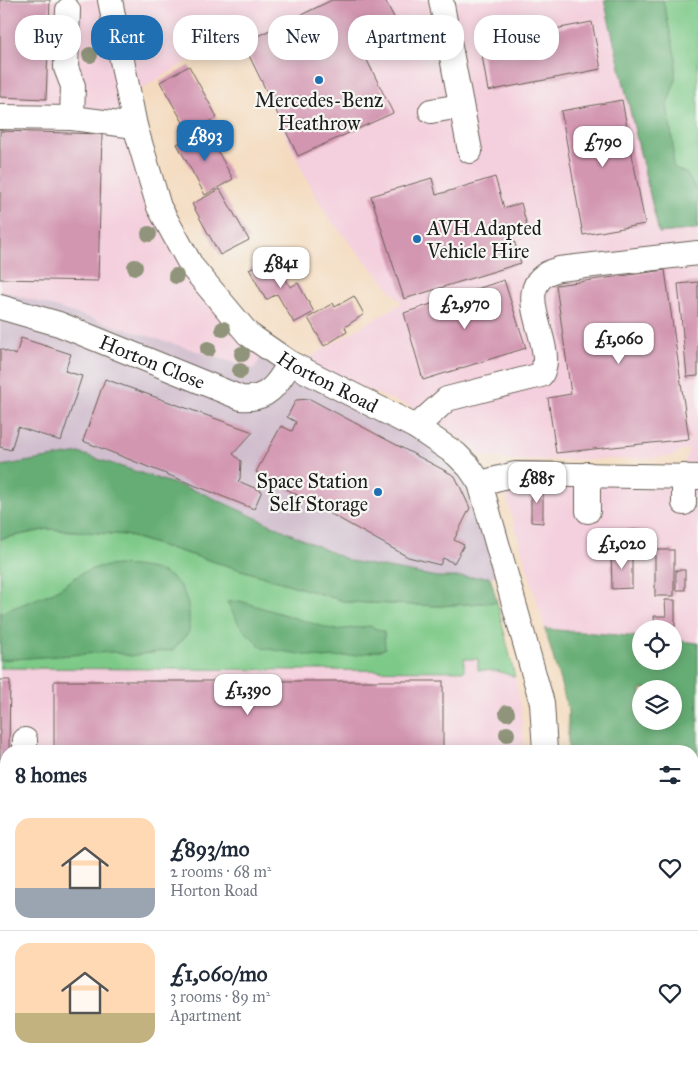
<!DOCTYPE html>
<meta charset="utf-8">
<style>
:root{--surface:#fff;--page:#f6f6f7;--text:#1f2937;--muted:#747a83;--line:#e0e1e3;--accent:#1f6fb2}
body{margin:0;font-family:"IM FELL Great Primer",serif;background:var(--page);color:var(--text);height:100vh;display:flex;flex-direction:column;font-size:19px;white-space:nowrap}
*{box-sizing:border-box;margin:0}
p{font-size:16px;color:var(--muted)}
.icon{flex:none;width:28px;height:28px;fill:none;stroke:currentColor;stroke-width:2;stroke-linecap:round;stroke-linejoin:round}
.map{position:relative;flex:1;overflow:hidden}
.sheet{position:absolute;left:0px;top:745px;width:699px;height:321px;display:flex;flex-direction:column;background:var(--surface);border-radius:20px 20px 0 0;box-shadow:0 2px 12px #0003}
.sheet>*{flex:none}
.guide{position:absolute;left:15px;top:15px;width:669px;height:45px;display:flex;gap:10px}
.fabs{position:absolute;left:632px;top:620px;display:grid;gap:10px}
.fabs a{display:grid;place-items:center;width:50px;height:50px;border-radius:50%;background:var(--surface);box-shadow:0 2px 12px #0003;font-size:25px}
.price{position:absolute;translate:-50% -42px;padding:0 11px;border-radius:10px;background:#fff;color:#222;font-size:16px;line-height:32px;filter:drop-shadow(0 1px 2px #0008)}
.price::after{content:'';position:absolute;left:50%;top:30px;width:15px;height:11px;margin-left:-8px;background:inherit;clip-path:polygon(0 0,100% 0,50% 100%)}
.price.current{background:var(--accent);color:#fff}
ul{padding:0;list-style:none}
li{display:flex;align-items:center;gap:15px;height:125px;padding:0 15px}
li+li{border-top:1px solid var(--line)}
li span{display:grid;place-items:center;flex:none;width:140px;height:100px;border-radius:15px;color:#555}
li>.icon{margin-inline-start:auto}
span .icon{width:60px;height:60px;fill:#fffc;stroke-width:1}
li b{font-size:21px}
h2{display:flex;justify-content:space-between;align-items:center;height:60px;padding:0 15px;font-size:21px}
.chip{padding:0 18px;border-radius:20px;background:var(--surface);box-shadow:0 2px 12px #0003;font-size:18px;line-height:45px}
.chip.current{background:var(--accent);color:#fff}
.map>svg:first-child{display:block}
</style>
<div class="map">
<svg width="698" height="1066" viewBox="0 0 698 1066">
<rect width="100%" height="100%" fill="#f6f6f2"/>
<filter id="ink" filterUnits="userSpaceOnUse"><feTurbulence type="fractalNoise" baseFrequency=".02" numOctaves="2"/><feDisplacementMap in="SourceGraphic" scale="10" xChannelSelector="R" yChannelSelector="G"/><feConvolveMatrix kernelMatrix="1 2 1 2 8 2 1 2 1" color-interpolation-filters="sRGB"/></filter>
<filter id="wash" filterUnits="userSpaceOnUse"><feTurbulence type="fractalNoise" baseFrequency=".0096" numOctaves="4" result="noise"/><feDisplacementMap in="SourceGraphic" scale="20" xChannelSelector="R" yChannelSelector="G"/><feGaussianBlur stdDeviation="1.12" result="paint"/><feColorMatrix in="noise" values="0 0 0 0 0 0 0 0 0 0 0 0 0 0 0 0 0 1.4 0 .05"/><feComposite in="paint" operator="in"/></filter>
<g filter="url(#wash)">
<rect width="100%" height="100%" fill="#f4dbbf"/>
<g fill="#f4cfdd">
<polygon points="0,0 99,0 151,206 265,350 254,370 0,290"/>
<polygon points="119,0 604,0 659,233 698,229 698,643 674,640 674,629 641,629 641,637 545,629 504,489 510,481 677,486 689,448 671,456 641,459 512,460 482,456 466,442 420,410 298,364 402,303 330,220 309,184 236,32 130,96"/>
<polygon points="464,659 478,659 478,670 498,671 515,677 521,709 524,751 6,751 6,1060 528,1060 528,1066 0,1066 0,668 463,671"/>
</g>
<polygon fill="#d0bdcd" points="0,290 254,369 265,350 413,432 475,481 503,574 490,577 437,577 350,561 202,493 79,453 0,466"/>
<g fill="#7dc987" stroke="#4c7252">
<polygon points="605,0 698,0 698,229 659,233"/>
<polygon points="48,529 126,535 347,602 439,606 497,602 515,677 498,671 478,670 478,659 464,659 464,671 0,668 0,539"/>
</g>
<g fill="#66ad74" stroke="#416448" fill-rule="evenodd">
<polygon points="604,0 663,0 676,59 675,82 667,105 673,143 673,167 687,174 698,194 698,229 659,233"/>
<polygon points="79,453 202,493 350,561 437,577 490,577 497,602 439,606 347,602 126,535 48,529 0,539 0,466"/>
<path d="M117,565C147,566 181,569 188,605C190,613 189,624 189,632L173,650L130,656L113,652L0,660V613L54,592L82,573L98,567Z"/>
<polygon points="240,601 334,630 370,626 384,632 385,649 357,655 324,658 262,648 240,626 227,602"/>
<path d="M545,629L641,637V661H674V640L698,643V979L693,994L692,751H568V709ZM641,689H674V721H641Z"/>
<polygon points="567,1060 670,1060 667,1066 567,1066"/>
</g>
<g id="blocks">
<g fill="#d396b1">
<polygon points="0,0 50,0 46,99 0,97"/>
<polygon points="332,0 385,0 399,27 360,46 393,113 298,156 243,43"/>
<polygon points="592,22 601,69 488,91 480,43"/>
<polygon points="189,66 217,117 189,133 160,82"/>
<polygon points="622,100 645,224 583,235 561,111"/>
<polygon points="205,128 233,179 205,195 177,144"/>
<polygon points="0,131 102,134 98,281 0,279"/>
<polygon points="495,177 504,208 521,203 527,226 511,231 521,263 404,299 371,196 432,178 436,195"/>
<polygon points="220,189 249,240 220,255 192,204"/>
<polygon points="273,256 290,287 298,283 314,312 294,323 277,294 266,300 249,269"/>
<polygon points="665,270 689,439 556,453 548,398 571,394 556,285"/>
<polygon points="504,280 526,348 423,380 404,313"/>
<polygon points="698,282 698,376 687,377 678,284"/>
<polygon points="354,296 364,314 345,327 347,332 324,346 308,318 333,303 335,307"/>
<polygon points="21,338 71,354 65,371 82,376 61,441 18,427 11,450 0,447 0,349 16,355"/>
<polygon points="105,379 253,432 233,454 241,461 240,479 238,481 262,491 254,509 83,441"/>
<polygon points="310,399 455,476 470,508 454,540 464,545 454,563 443,558 440,565 408,557 256,472 281,426 292,431 296,422 287,417 296,400"/>
<polygon points="531,486 543,487 543,523 531,522"/>
<polygon points="628,530 640,530 641,541 628,541"/>
<rect x="655" y="550" width="19" height="46"/>
<polygon points="611,552 632,552 632,588 612,589"/>
<rect x="676" y="570" width="9" height="20"/>
<polygon points="665,600 675,600 675,627 655,628 654,616 666,616"/>
<polygon points="0,680 10,680 9,751 6,751 6,980 0,980"/>
<rect x="54" y="681" width="389" height="70"/>
</g>
</g>
</g>
<g filter="url(#ink)">
<use href="#blocks" fill-opacity="0" stroke="#685f55" stroke-width="1"/>
<g fill="none" stroke-linecap="round" stroke-linejoin="round">
<g stroke="#685f55" stroke-width="26">
<g id="minor">
<path id="s1" d="M110,0L135,126L159,207L192,267L248,334L290,363L416,427L456,454L469,467L480,483L542,703L545,751"/>
<polyline points="441,0 470,151"/>
<polyline points="68,10 66,68 73,86 72,118"/>
<polyline points="431,111 461,106"/>
<polyline points="0,117 72,118 135,126"/>
<path id="s2" d="M0,307L59,324L241,398C268,401 278,383 290,363"/>
<path d="M416,427L447,399L541,375C560,345 502,284 559,269L698,253"/>
<polyline points="588,474 588,511"/>
<polyline points="480,483 515,474 698,477"/>
<polyline points="684,503 684,476"/>
<polyline points="25,751 25,740"/>
<polyline points="22,1066 22,1060"/>
<polyline points="547,1066 547,1060"/>
</g>
</g>
<use href="#minor" stroke="#fff" stroke-width="24"/>
</g>
<g fill="#90947a">
<circle cx="90" cy="55" r="8"/>
<circle cx="149" cy="234" r="8"/>
<circle cx="135" cy="267" r="8"/>
<circle cx="176" cy="276" r="8"/>
<circle cx="223" cy="329" r="8"/>
<circle cx="208" cy="349" r="8"/>
<circle cx="242" cy="354" r="8"/>
<circle cx="240" cy="371" r="8"/>
<circle cx="507" cy="713" r="8"/>
<circle cx="507" cy="734" r="8"/>
</g>
</g>
<g fill="#1f6fb2" stroke="#f6f6f2" stroke-width="2">
<circle cx="319" cy="80" r="5"/>
<circle cx="417" cy="239" r="5"/>
<circle cx="378" cy="492" r="5"/>
</g>
<g text-anchor="middle" dominant-baseline="central" stroke-width="4.5" stroke-linejoin="round" paint-order="stroke">
<g font-size="20" fill="#1c1c1c" stroke="#f6f6f2">
<text x="319" y="100">Mercedes-Benz<tspan x="319" dy="23">Heathrow</tspan></text>
<text x="427" y="228" text-anchor="start">AVH Adapted<tspan x="427" dy="23">Vehicle Hire</tspan></text>
<text x="368" y="481" text-anchor="end">Space Station<tspan x="368" dy="23">Self Storage</tspan></text>
</g>
<g font-size="20" fill="#1c1c1c" stroke="#f6f6f2">
<text stroke="none"><textPath href="#s2" startOffset="162">Horton Close</textPath></text>
<text stroke="none"><textPath href="#s1" startOffset="462">Horton Road</textPath></text>
</g>
</g>
</svg>
<div class="fabs">
<a><svg class="icon" aria-label="locate" viewBox="0 0 24 24"><circle cx="12" cy="12" r="6"/><path d="M12 2v4M12 18v4M2 12h4M18 12h4"/></svg></a>
<a><svg class="icon" aria-label="layers" viewBox="0 0 24 24"><path d="M12 4l9 5-9 5-9-5zM3 14l9 5 9-5"/></svg></a>
</div>
<b class="price current" style="left:205px;top:162px">£893</b>
<b class="price" style="left:603px;top:168px">£790</b>
<b class="price" style="left:281px;top:289px">£841</b>
<b class="price" style="left:465px;top:330px">£2,970</b>
<b class="price" style="left:619px;top:365px">£1,060</b>
<b class="price" style="left:537px;top:504px">£885</b>
<b class="price" style="left:622px;top:570px">£1,020</b>
<b class="price" style="left:248px;top:716px">£1,390</b>
<div class="guide">
<a class="chip">Buy</a>
<a class="chip current">Rent</a>
<a class="chip">Filters</a>
<a class="chip">New</a>
<a class="chip">Apartment</a>
<a class="chip">House</a>
</div>
<section class="sheet">
<h2>8 homes<svg class="icon" aria-label="filters" viewBox="0 0 24 24"><path d="M4 7h16M4 17h16"/><circle cx="9" cy="7" r="2"/><circle cx="15" cy="17" r="2"/></svg></h2>
<ul>
<li><span style="background:linear-gradient(#ffd9b3 70%,#9aa5b1 0)"><svg class="icon" aria-label="home" viewBox="0 0 24 24"><path d="M3 11l9-7 9 7M6 9v11h12V9"/></svg></span><div><b>£893/mo</b><p>2 rooms · 68 m²</p><p>Horton Road</p></div><svg class="icon" aria-label="heart" viewBox="0 0 24 24"><path d="M12 20l-8-8c-3-5 5-10 8-4 3-6 11-1 8 4z"/></svg></li>
<li><span style="background:linear-gradient(#ffd9b3 70%,#c2b280 0)"><svg class="icon" aria-label="home" viewBox="0 0 24 24"><path d="M3 11l9-7 9 7M6 9v11h12V9"/></svg></span><div><b>£1,060/mo</b><p>3 rooms · 89 m²</p><p>Apartment</p></div><svg class="icon" aria-label="heart" viewBox="0 0 24 24"><path d="M12 20l-8-8c-3-5 5-10 8-4 3-6 11-1 8 4z"/></svg></li>
</ul>
</section>
</div>
